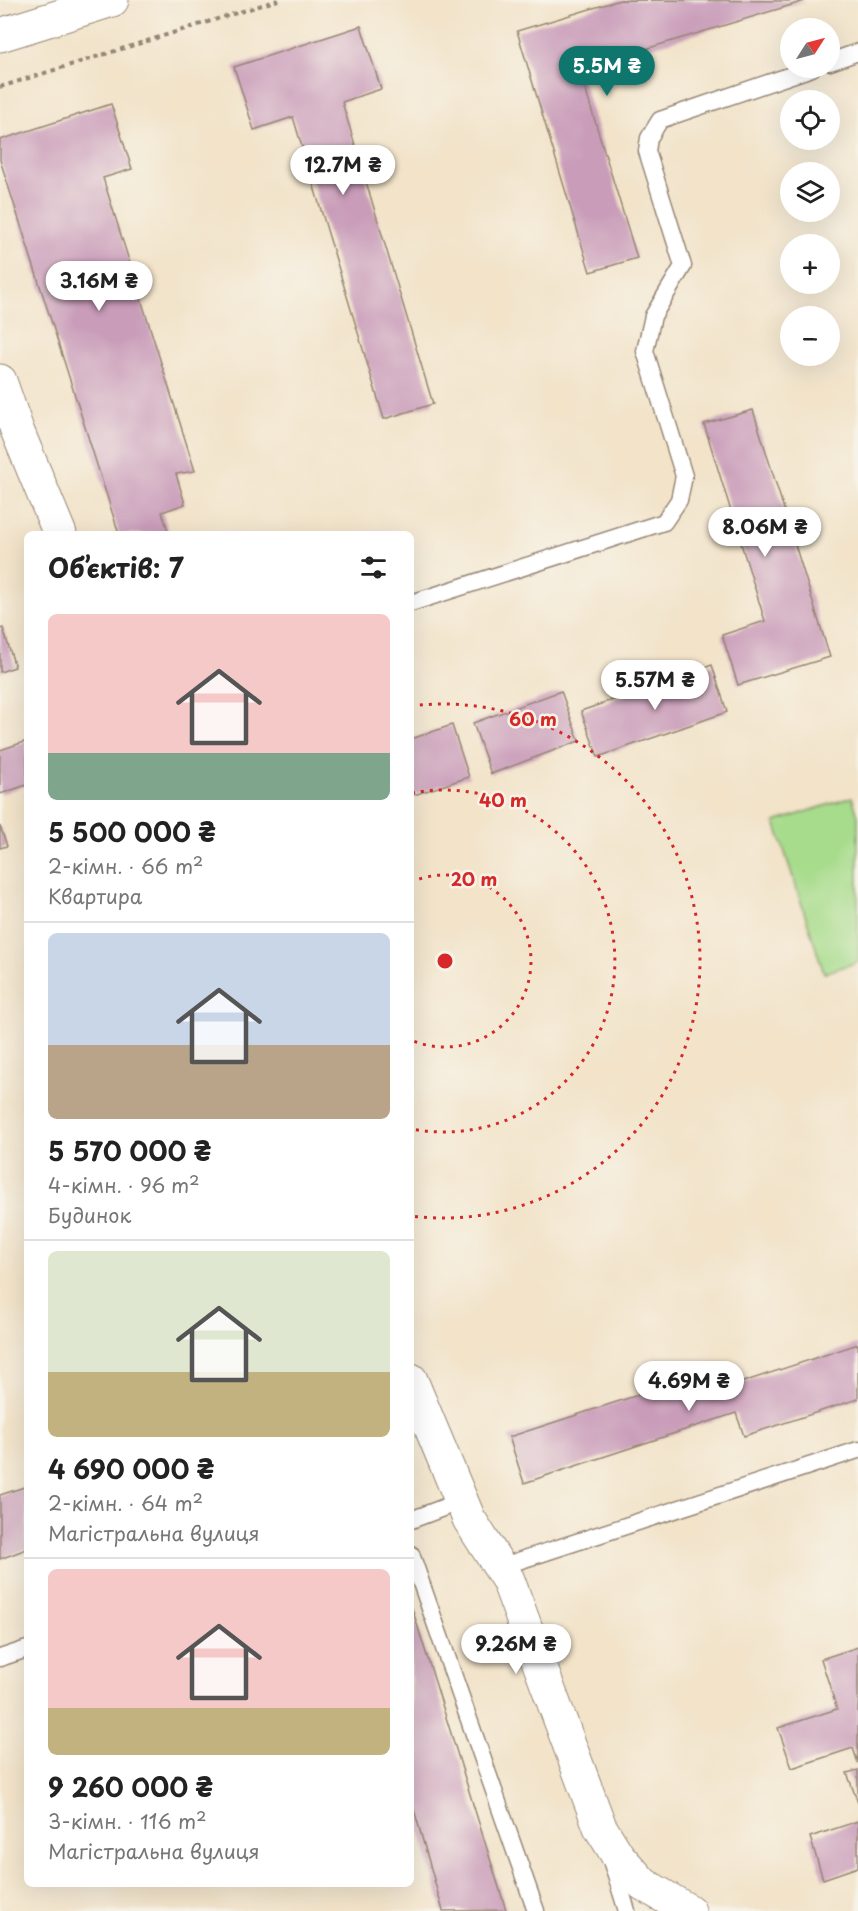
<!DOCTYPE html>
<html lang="uk">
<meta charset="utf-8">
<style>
:root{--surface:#fff;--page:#f2f2f2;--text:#222;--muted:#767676;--line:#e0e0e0;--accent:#0f766e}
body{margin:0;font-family:"Playpen Sans",sans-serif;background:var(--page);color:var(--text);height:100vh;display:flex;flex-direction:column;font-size:22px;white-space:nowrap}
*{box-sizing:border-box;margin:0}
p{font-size:20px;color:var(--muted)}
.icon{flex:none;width:33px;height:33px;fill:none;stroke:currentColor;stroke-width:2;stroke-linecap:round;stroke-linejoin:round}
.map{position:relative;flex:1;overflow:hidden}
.panel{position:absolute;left:24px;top:531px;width:390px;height:1356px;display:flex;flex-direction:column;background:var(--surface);border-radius:9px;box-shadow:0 6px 24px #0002}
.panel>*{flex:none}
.needle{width:39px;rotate:54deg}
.buttons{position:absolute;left:780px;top:18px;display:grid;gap:12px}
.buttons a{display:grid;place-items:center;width:60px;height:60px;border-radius:50%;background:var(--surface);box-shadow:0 6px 24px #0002;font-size:30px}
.price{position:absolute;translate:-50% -51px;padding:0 14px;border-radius:21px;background:#fff;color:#222;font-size:20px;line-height:39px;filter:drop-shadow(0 2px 3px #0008)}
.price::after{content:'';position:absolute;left:50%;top:36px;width:18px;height:14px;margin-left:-9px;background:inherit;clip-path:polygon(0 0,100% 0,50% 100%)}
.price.selected{background:var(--accent);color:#fff}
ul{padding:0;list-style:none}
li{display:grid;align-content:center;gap:12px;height:318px;padding:0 24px}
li+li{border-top:2px solid var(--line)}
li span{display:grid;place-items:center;height:186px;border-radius:9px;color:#555}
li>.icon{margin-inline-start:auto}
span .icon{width:108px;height:108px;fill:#fffc;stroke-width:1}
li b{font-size:26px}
h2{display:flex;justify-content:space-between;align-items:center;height:72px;padding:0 24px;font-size:26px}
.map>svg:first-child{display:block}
</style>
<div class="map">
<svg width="858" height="1911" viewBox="0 0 858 1911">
<rect width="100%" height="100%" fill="#f7f3e8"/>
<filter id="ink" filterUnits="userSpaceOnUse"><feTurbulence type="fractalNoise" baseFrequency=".0167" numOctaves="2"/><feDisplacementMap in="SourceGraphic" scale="12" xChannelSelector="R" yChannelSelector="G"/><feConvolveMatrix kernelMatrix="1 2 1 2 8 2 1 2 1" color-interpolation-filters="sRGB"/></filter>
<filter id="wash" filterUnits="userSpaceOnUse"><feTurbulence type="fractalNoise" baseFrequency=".008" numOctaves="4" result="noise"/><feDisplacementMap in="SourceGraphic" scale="24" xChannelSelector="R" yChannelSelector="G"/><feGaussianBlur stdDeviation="1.35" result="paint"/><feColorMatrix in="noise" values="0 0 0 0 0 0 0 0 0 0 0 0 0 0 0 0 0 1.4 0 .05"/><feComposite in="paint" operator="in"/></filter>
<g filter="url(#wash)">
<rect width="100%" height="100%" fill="#f2e3c9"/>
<polygon fill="#a7dc8c" stroke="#718355" stroke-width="1.5" points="852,797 858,816 858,962 824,973 775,822"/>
<g id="blocks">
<g fill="#c99cb9">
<polygon points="620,0 805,1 579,69 637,258 590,272 517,31"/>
<polygon points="361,26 381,89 342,102 433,404 384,419 293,117 254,130 234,67"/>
<polygon points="111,104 132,169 103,178 195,471 176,474 185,504 162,512 169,534 119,534 0,160 0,140"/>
<polygon points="753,410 830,657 738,685 722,635 765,621 704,424"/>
<polygon points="3,628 15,667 0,672 0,629"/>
<polygon points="712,665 727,712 598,757 581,711"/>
<polygon points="561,691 579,741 491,774 473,723"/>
<polygon points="452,725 469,777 411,796 411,739"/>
<polygon points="27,741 27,785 0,794 0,750"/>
<polygon points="0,826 7,846 0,848"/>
<polygon points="858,1344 858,1399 744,1436 736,1413 524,1483 509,1437 721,1368 728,1387"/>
<polygon points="27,1486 27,1549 0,1559 0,1495"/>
<polygon points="411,1608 412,1608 506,1910 443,1911 411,1799"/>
<polygon points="858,1647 858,1763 853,1748 792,1768 778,1728 837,1709 821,1659"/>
<polygon points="858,1770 858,1803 847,1773"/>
<polygon points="858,1821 858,1867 823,1879 810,1837"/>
</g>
</g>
</g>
<g filter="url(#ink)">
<use href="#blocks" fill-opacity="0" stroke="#968674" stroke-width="1.5"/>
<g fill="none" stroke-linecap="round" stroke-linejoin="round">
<g stroke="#968674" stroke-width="19">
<g id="service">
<polyline points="830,62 858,52"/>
<polyline points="411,603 664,522 679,500 684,476 645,351 653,316 683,266 647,151 649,138 660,120 812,68"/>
<polyline points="411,1520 461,1501"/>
<polyline points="411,1554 536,1911"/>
<polyline points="500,1567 858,1450"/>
<polyline points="0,1658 27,1649"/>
<polyline points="611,1860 627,1911"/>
</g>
</g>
<g stroke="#968674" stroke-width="35">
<g id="minor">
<polyline points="0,381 17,430 60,534"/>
<polyline points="411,1380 469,1519 508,1580 600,1827 618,1856 643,1884 689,1911"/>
</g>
</g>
<g stroke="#968674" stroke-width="35">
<polyline id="tertiary" points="0,35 112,0"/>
</g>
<polyline stroke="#968674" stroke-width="4" stroke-dasharray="4.5 4.5" stroke-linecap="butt" points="0,87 278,0"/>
<use href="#service" stroke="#fff" stroke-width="16"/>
<use href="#minor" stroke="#fff" stroke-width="33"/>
<use href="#tertiary" stroke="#fff" stroke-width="33"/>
</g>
</g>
<g fill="none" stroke="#d62828" stroke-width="3" stroke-dasharray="3 6">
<path d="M411 882A86 86 0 1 1 411 1040"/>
<path d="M412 793A171 171 0 1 1 412 1129"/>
<path d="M411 706A257 257 0 1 1 411 1216"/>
</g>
<circle cx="445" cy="961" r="9" fill="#d62828" stroke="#f7f3e8" stroke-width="3"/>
<g font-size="18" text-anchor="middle" font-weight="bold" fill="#d62828" stroke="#f7f3e8" stroke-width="5" stroke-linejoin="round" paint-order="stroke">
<text x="533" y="726">60 m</text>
<text x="503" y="807">40 m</text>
<text x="474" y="886">20 m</text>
</g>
</svg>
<div class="buttons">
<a><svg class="needle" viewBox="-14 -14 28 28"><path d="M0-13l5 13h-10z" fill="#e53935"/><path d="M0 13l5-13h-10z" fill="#767676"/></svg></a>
<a><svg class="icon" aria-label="locate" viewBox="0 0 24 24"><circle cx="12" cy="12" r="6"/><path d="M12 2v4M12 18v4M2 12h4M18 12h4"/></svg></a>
<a><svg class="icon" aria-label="layers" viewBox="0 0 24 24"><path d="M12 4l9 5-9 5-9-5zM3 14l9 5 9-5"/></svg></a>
<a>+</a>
<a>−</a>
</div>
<b class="price selected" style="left:607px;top:97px">5.5M ₴</b>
<b class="price" style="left:343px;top:196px">12.7M ₴</b>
<b class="price" style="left:99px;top:312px">3.16M ₴</b>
<b class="price" style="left:765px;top:558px">8.06M ₴</b>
<b class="price" style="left:655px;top:711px">5.57M ₴</b>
<b class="price" style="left:689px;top:1412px">4.69M ₴</b>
<b class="price" style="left:516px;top:1675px">9.26M ₴</b>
<section class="panel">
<h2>Об’єктів: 7<svg class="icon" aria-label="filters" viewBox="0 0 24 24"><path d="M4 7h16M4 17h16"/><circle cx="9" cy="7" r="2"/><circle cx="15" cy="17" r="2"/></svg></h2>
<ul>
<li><span style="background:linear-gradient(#f6c9c9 75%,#7fa58c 0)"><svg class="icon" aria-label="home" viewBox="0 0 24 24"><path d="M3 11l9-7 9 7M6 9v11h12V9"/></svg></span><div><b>5 500 000 ₴</b><p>2-кімн. · 66 m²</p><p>Квартира</p></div></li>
<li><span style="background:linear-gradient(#c9d6e8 60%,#b9a48a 0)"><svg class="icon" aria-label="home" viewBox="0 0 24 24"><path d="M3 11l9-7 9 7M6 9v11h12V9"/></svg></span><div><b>5 570 000 ₴</b><p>4-кімн. · 96 m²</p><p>Будинок</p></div></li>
<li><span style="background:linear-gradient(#dfe7d0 65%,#c2b280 0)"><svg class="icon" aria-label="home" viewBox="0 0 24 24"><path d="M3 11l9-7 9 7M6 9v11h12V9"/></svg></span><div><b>4 690 000 ₴</b><p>2-кімн. · 64 m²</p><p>Магістральна вулиця</p></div></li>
<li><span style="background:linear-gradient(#f6c9c9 75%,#c2b280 0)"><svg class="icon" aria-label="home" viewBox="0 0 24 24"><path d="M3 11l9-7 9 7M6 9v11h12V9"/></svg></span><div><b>9 260 000 ₴</b><p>3-кімн. · 116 m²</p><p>Магістральна вулиця</p></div></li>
</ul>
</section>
</div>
